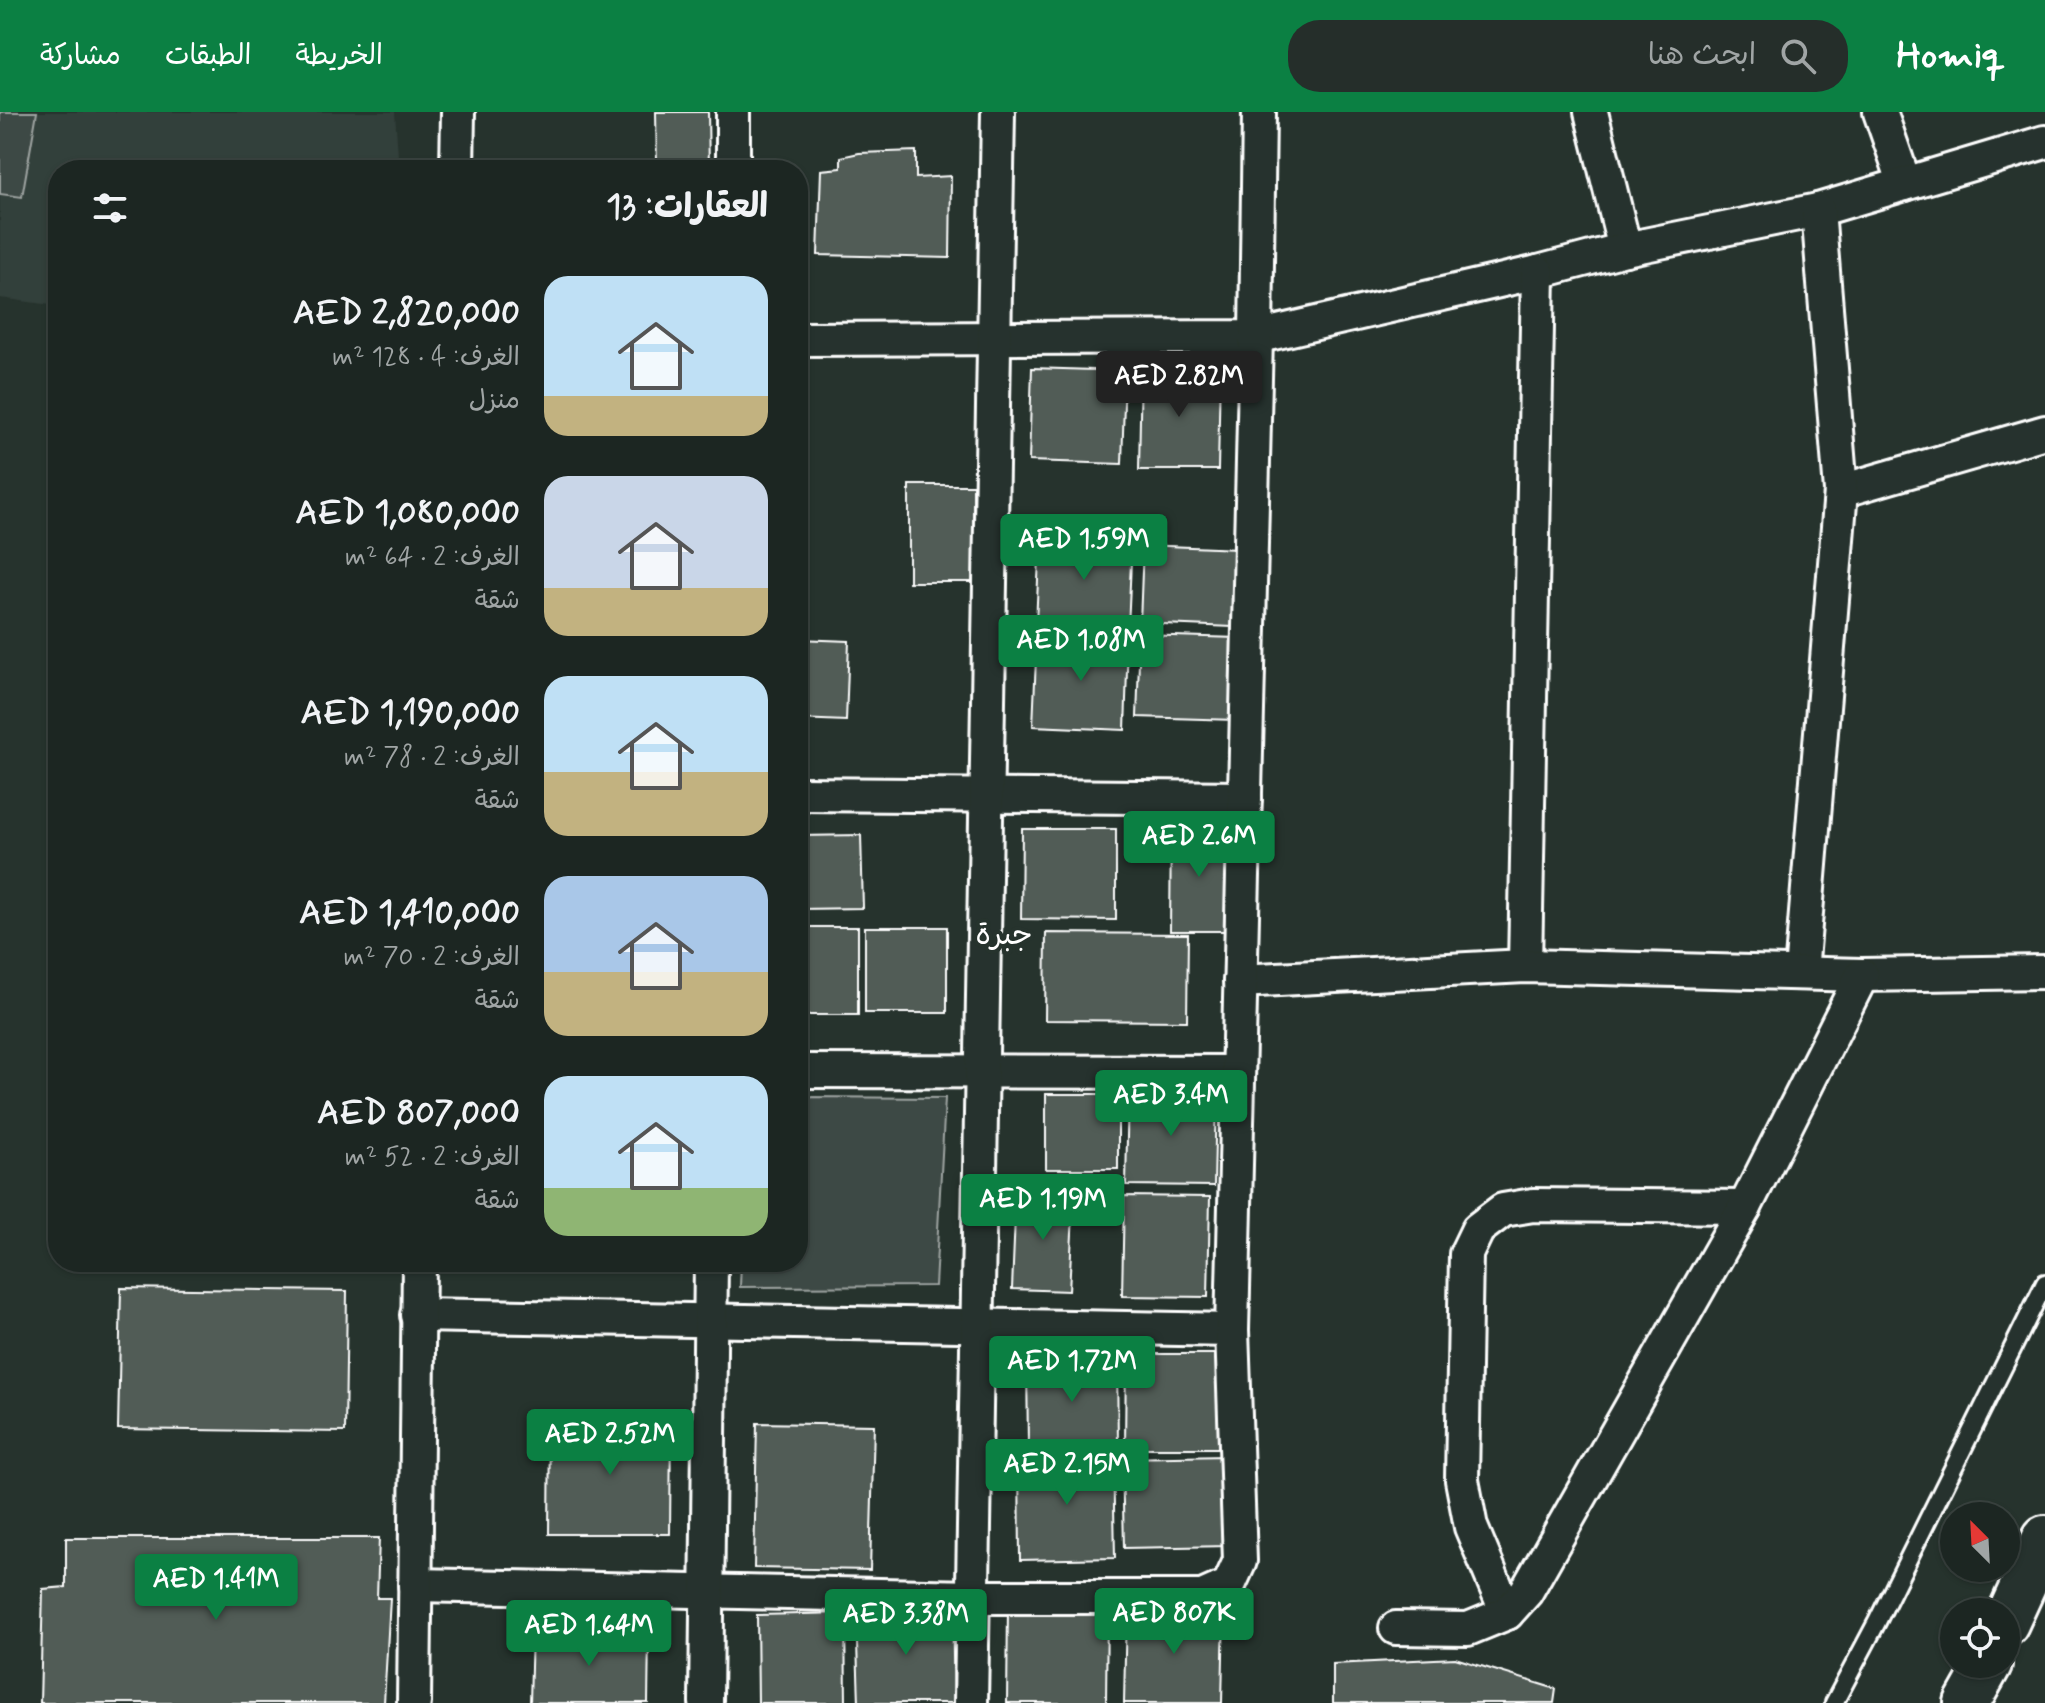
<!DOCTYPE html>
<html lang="ar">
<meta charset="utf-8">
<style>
:root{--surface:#1c2622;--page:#252e2a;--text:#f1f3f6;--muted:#a0a5a5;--line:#3a4340;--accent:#0b8043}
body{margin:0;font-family:Mynerve,"Playpen Sans Arabic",sans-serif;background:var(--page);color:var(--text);direction:rtl;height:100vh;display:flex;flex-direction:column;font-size:30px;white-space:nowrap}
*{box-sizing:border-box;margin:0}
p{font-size:26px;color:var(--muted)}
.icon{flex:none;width:44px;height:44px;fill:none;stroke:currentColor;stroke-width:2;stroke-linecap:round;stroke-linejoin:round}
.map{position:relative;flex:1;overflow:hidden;direction:ltr}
.side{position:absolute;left:48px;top:48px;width:760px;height:1112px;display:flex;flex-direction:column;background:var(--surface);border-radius:32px;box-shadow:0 2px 6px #0004,0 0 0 2px var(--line);direction:rtl}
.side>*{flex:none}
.needle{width:52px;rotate:336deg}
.tools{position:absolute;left:1940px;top:1390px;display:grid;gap:16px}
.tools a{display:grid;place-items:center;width:80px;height:80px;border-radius:50%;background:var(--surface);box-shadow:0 2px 6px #0004,0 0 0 2px var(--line);font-size:40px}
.price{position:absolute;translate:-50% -68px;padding:0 18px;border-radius:8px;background:var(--accent);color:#fff;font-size:26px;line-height:52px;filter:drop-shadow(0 2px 4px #0008)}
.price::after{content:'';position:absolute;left:50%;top:48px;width:24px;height:18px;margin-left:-12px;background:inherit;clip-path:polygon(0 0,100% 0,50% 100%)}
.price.current{background:#222;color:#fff}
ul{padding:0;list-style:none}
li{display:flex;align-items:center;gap:24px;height:200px;padding:0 40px}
li span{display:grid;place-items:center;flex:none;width:224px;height:160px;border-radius:24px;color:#555}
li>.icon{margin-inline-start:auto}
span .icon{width:96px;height:96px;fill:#fffc;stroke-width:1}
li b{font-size:34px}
h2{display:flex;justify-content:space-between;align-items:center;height:96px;padding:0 40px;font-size:34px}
header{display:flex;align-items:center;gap:48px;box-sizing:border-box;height:112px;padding:0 40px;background:var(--accent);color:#fff}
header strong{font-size:38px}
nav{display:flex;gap:44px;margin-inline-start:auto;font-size:28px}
.search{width:560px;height:72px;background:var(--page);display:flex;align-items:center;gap:20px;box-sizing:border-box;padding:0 28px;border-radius:32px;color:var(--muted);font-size:30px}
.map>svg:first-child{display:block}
</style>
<header>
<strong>Homiq</strong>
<div class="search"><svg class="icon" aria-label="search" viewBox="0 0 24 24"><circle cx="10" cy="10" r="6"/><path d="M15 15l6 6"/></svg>ابحث هنا</div>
<nav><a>الخريطة</a><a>الطبقات</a><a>مشاركة</a></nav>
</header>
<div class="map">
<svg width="2045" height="1591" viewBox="0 0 2045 1591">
<rect width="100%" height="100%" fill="#26332d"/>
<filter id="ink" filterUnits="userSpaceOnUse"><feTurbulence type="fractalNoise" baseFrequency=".0125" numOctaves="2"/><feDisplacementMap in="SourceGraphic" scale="16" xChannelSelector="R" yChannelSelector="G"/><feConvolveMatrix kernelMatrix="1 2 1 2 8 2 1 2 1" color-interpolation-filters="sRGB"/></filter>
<g filter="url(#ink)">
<polygon fill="#333f3a" points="0,0 395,0 399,58 58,58 58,194 0,186"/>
<g fill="#3e4944" stroke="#9ea4a2" stroke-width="2">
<polygon points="0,0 37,0 22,85 0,82"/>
<polygon points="798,985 945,986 935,1174 740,1175 741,1150 798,1150"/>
</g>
<g fill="#515c57" stroke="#fff" stroke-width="2">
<polygon points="656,0 708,0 709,58 657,58"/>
<polygon points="916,39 916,66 951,64 950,146 818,143 821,58 841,56 841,45 859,41"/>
<polygon points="1141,255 1220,256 1218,358 1139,358"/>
<polygon points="1032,256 1125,259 1122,352 1029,349"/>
<rect x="909" y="373" width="64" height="97"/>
<polygon points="1040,424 1132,427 1128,516 1036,512"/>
<polygon points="1143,433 1238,437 1233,515 1140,511"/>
<polygon points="1140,523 1238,526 1236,608 1137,605"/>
<polygon points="1037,524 1128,527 1125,618 1033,614"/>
<polygon points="798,527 849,529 846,609 798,607"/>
<polygon points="1171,715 1229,716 1227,819 1170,819"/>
<polygon points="1022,717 1116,717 1116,808 1021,807"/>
<polygon points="861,723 863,796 798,797 798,724"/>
<rect x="798" y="815" width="60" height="88"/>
<rect x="865" y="815" width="82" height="86"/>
<polygon points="1046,821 1188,822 1187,909 1045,908"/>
<polygon points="1128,978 1216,979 1214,1074 1126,1073"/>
<rect x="1046" y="982" width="72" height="75"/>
<polygon points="1016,1080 1074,1083 1069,1179 1012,1177"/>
<polygon points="1124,1084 1210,1085 1208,1185 1122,1184"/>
<polygon points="528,1150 650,1150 650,1157 529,1159"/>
<polygon points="121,1176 347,1179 345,1320 118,1317"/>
<polygon points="1126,1242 1224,1242 1223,1336 1125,1336"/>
<polygon points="1027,1250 1117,1250 1118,1333 1028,1335"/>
<polygon points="550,1308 671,1308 670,1422 549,1422"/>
<polygon points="757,1311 874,1313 870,1458 754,1456"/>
<polygon points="1113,1342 1115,1446 1020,1448 1019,1344"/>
<polygon points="1227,1344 1229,1434 1124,1436 1122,1346"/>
<polygon points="66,1426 379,1426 377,1486 390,1486 384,1591 40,1591 43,1477 66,1475"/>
<polygon points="1008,1493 1107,1494 1106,1591 1007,1591"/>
<polygon points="1126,1496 1224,1498 1222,1591 1124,1591"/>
<polygon points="952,1497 954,1591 859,1591 856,1501"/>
<polygon points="845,1501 846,1591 758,1591 757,1503"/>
<polygon points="532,1519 649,1521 648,1591 530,1591"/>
<polygon points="1455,1546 1556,1577 1554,1591 1333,1591 1333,1552"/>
</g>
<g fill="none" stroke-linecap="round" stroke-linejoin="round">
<g stroke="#fff" stroke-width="22">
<polyline id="lane" points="1834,1591 1877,1510 2045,1171"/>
</g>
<g stroke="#fff" stroke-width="38">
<g id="street">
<polyline points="1591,0 1625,137"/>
<polyline points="1880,0 1905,72"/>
<polyline points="457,58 458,0"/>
<polyline points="733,58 733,0"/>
<polyline points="798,227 1256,225 1538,160 1625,137 1818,98 2045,30"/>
<polyline points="1841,379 2045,320"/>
<polyline points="798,682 1245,686"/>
<polyline points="1525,854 1538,160"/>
<polyline points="1801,861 1841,379 1818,98"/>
<polyline points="1240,869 1525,854 1862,863 2045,860"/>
<polyline points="798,959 1238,960"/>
<polyline points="417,1203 1232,1218"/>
<polyline points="415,1473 973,1485 1202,1485 1229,1473 1240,1449 1232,1218 1256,225 1259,0"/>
<polyline points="1507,1501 1471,1415 1462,1368 1466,1142 1478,1117 1503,1098 1533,1093 1745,1095"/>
<polyline points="1396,1516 1468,1517 1507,1501 1526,1480 1745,1095 1862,863"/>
<polyline points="414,1591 419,1150"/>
<polyline points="706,1591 711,1150"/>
<polyline points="971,1591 998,0"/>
</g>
</g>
<g stroke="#fff" stroke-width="50">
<g id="secondary">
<polyline points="2006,1511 2045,1426"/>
<polyline points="1967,1591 1989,1552"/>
</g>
</g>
<use href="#lane" stroke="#26332d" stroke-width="16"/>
<use href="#street" stroke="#26332d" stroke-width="32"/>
<use href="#secondary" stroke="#26332d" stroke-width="44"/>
</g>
</g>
<g text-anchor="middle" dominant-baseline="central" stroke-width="8" stroke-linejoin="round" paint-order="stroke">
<g font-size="30" fill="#fff" stroke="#26332d">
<text x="1004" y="823">جبرة</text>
</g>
</g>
</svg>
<div class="tools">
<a><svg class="needle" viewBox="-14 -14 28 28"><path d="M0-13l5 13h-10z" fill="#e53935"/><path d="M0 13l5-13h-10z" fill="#a0a5a5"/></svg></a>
<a><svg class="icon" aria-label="locate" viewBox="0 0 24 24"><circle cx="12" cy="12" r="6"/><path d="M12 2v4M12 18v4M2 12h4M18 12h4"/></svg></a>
</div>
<b class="price current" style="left:1179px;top:307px">AED 2.82M</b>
<b class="price" style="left:1084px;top:470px">AED 1.59M</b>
<b class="price" style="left:1081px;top:571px">AED 1.08M</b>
<b class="price" style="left:1199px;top:767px">AED 2.6M</b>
<b class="price" style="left:1171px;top:1026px">AED 3.4M</b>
<b class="price" style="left:1043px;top:1130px">AED 1.19M</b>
<b class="price" style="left:1072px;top:1292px">AED 1.72M</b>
<b class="price" style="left:610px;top:1365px">AED 2.52M</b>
<b class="price" style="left:1067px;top:1395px">AED 2.15M</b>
<b class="price" style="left:216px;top:1510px">AED 1.41M</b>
<b class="price" style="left:1174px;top:1544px">AED 807K</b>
<b class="price" style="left:906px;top:1545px">AED 3.38M</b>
<b class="price" style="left:589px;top:1556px">AED 1.64M</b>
<section class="side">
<h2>العقارات: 13<svg class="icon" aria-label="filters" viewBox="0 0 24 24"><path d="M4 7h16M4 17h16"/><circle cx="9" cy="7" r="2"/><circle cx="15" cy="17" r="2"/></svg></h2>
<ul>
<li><span style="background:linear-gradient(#bfe0f5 75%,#c2b280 0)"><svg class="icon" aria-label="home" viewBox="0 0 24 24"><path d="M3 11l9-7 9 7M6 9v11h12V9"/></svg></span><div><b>AED 2,820,000</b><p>الغرف: 4 · 128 m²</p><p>منزل</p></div></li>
<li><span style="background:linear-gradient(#c9d6e8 70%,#c2b280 0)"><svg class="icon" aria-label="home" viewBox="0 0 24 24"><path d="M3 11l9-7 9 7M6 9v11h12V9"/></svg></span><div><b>AED 1,080,000</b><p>الغرف: 2 · 64 m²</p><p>شقة</p></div></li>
<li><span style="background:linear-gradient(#bfe0f5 60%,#c2b280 0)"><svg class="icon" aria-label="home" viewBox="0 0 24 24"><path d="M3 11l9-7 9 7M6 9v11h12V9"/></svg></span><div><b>AED 1,190,000</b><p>الغرف: 2 · 78 m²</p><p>شقة</p></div></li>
<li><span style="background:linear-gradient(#a9c7e8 60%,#c2b280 0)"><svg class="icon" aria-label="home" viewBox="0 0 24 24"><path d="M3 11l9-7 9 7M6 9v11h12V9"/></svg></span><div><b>AED 1,410,000</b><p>الغرف: 2 · 70 m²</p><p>شقة</p></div></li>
<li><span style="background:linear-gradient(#bfe0f5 70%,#8fb573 0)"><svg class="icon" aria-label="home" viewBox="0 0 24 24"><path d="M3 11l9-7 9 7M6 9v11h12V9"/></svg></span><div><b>AED 807,000</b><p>الغرف: 2 · 52 m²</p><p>شقة</p></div></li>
</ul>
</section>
</div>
